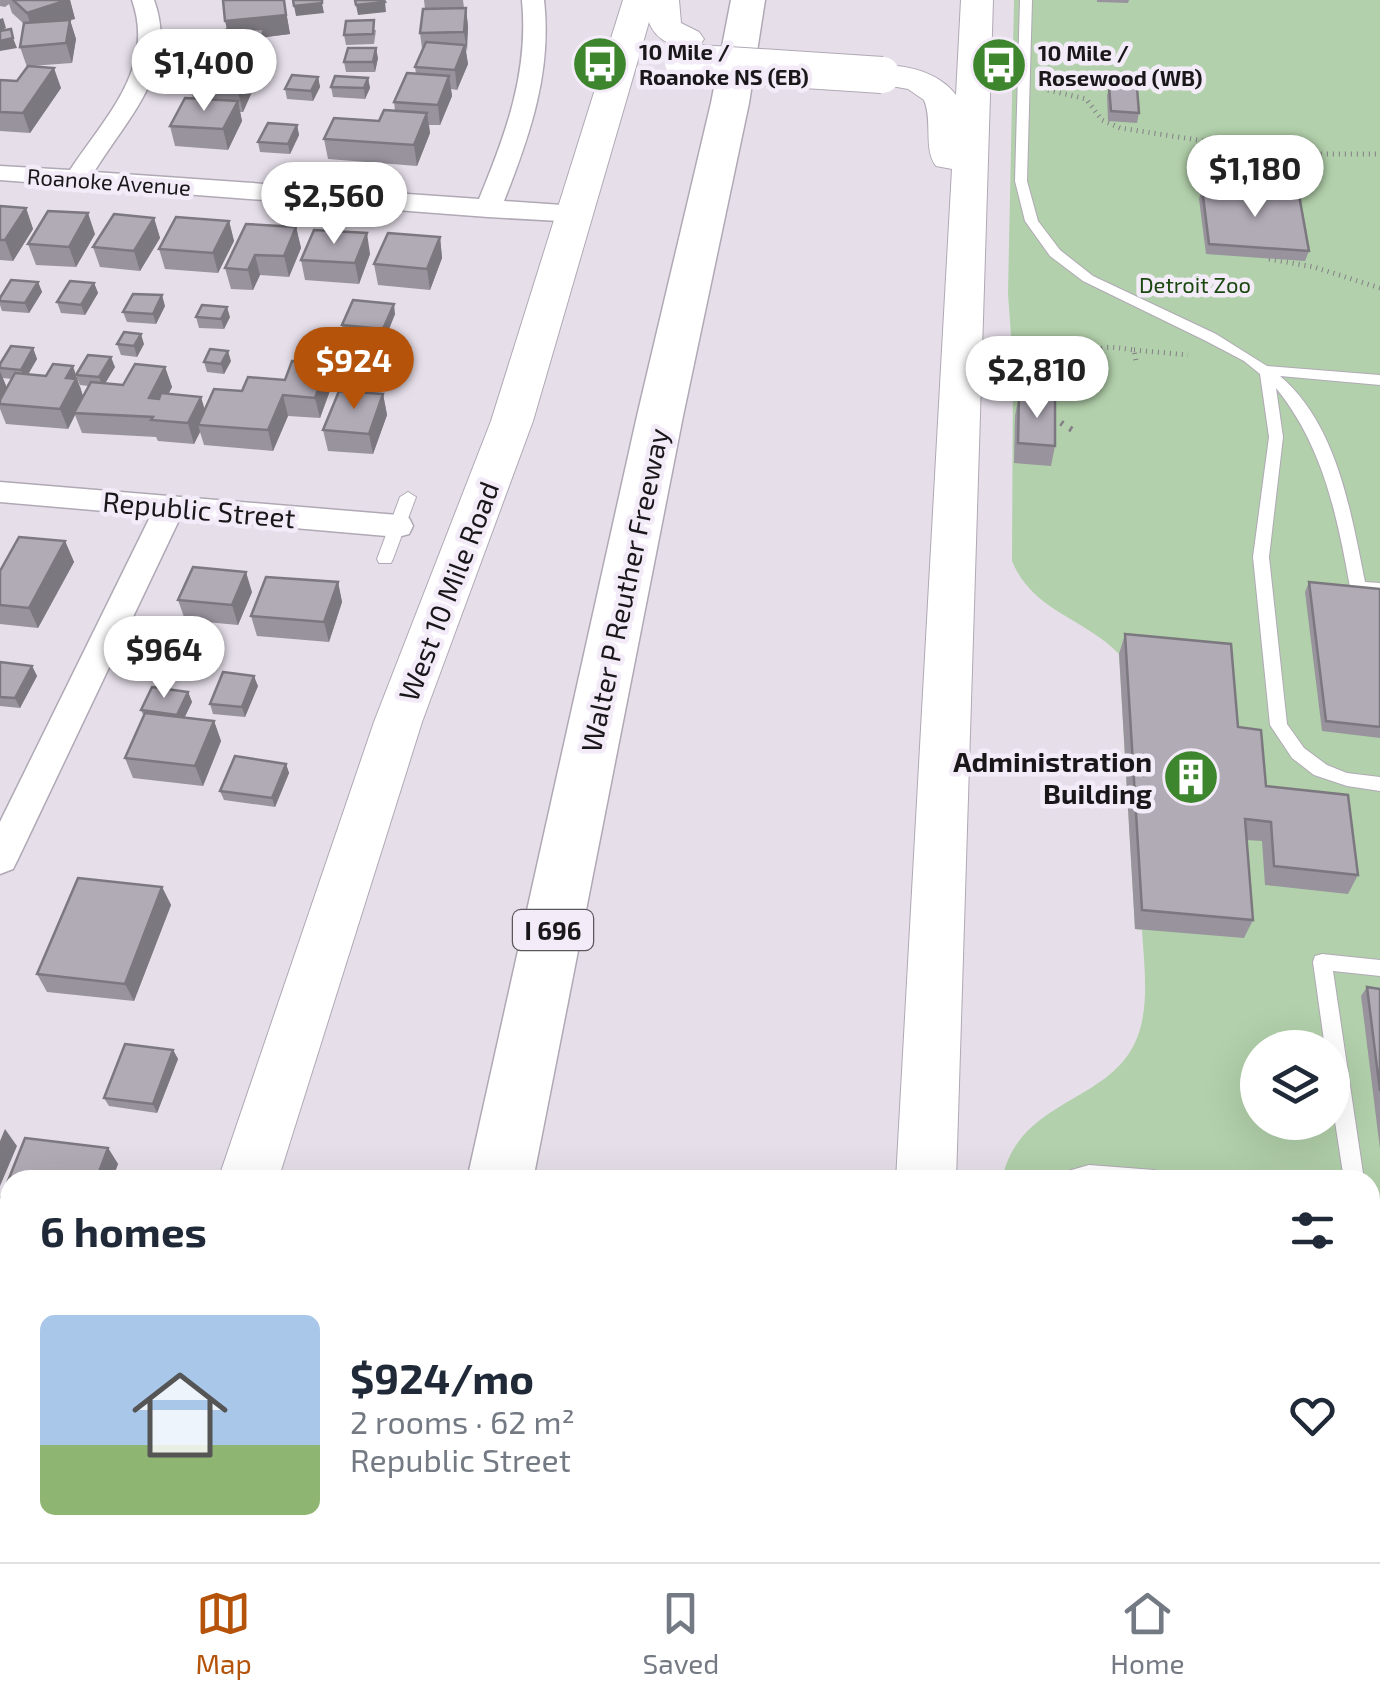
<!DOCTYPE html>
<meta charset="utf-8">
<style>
:root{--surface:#fff;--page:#f6f6f7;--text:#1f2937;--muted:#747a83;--line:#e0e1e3;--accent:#b45309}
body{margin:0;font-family:"Exo 2",sans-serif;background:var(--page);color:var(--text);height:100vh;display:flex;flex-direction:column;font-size:38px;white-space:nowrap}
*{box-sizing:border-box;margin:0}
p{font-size:32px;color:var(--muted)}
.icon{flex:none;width:55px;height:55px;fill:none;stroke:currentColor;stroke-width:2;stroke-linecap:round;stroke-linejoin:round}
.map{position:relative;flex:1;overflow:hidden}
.details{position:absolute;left:0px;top:1170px;width:1380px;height:392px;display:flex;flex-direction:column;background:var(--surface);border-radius:30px 30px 0 0;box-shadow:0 10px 40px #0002}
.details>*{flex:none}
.fabs{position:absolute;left:1240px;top:1030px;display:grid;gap:20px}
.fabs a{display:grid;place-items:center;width:110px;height:110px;border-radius:50%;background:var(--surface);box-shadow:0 10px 40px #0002;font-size:50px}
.price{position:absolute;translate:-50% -85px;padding:0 22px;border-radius:35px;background:#fff;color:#222;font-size:32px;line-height:65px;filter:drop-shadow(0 2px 5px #0008)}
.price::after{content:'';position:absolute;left:50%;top:60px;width:30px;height:22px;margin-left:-15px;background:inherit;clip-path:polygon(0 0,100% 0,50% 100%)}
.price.current{background:var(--accent);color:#fff}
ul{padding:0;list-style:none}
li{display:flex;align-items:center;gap:30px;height:250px;padding:0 40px}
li+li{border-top:2px solid var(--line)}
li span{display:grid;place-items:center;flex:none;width:280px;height:200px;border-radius:15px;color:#555}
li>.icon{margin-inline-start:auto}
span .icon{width:120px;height:120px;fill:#fffc;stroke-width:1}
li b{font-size:42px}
h2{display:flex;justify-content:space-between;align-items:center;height:120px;padding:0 40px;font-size:42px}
.tabs{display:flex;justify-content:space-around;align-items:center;height:140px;border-top:2px solid var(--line);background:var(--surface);font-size:28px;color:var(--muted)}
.tabs a{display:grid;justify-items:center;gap:5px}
.tabs .current{color:var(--accent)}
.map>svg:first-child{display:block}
</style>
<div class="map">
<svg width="1380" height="1562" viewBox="0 0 1380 1562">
<rect width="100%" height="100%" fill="#e6dfea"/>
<path fill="#b2d0ab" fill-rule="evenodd" d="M1014,0H1380V1562H991V1552H1370V1180H1002C1018,1098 1111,1104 1137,1038C1150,1005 1144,965 1142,930L1135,929L1119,654C1083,617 1033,612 1012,561L1013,363L1008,294ZM1258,1048H1332V1122H1258Z"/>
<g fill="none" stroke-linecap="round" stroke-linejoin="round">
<g stroke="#b0a9b5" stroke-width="2">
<g id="lane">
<path d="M1020,0H1032L1027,181L1038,221L1060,250L1093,276L1216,334L1267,366L1380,375V385L1280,376C1337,424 1351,512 1365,582L1380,583V595L1358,593L1350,587C1337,515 1323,446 1276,388L1283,437L1269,557L1287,724L1304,748L1327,765L1347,773L1380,777V791L1347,786L1314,775L1292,758L1270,725L1253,557L1269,437L1260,374L1244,361L1206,341L1083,281L1050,256L1025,221L1015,181Z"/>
<polygon points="408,492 416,497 393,559 391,563 379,563 377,559 400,497"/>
<polygon points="1322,954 1380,960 1380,976 1333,971 1364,1180 1344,1180 1332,1102 1332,1048 1325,1048 1313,962 1315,956"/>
<polygon points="1089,1165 1154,1170 1161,1173 1164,1180 1058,1180 1061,1173"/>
<polygon points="1370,1241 1380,1246 1380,1272 1370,1267"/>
<rect x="1045" y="1552" width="24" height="10"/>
</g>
</g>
<g stroke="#b0a9b5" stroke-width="3">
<g id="street">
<path d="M132,0H154C179,69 128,117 94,172L479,199C506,134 529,71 522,0H544C552,72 530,135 504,201L577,206L590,214L577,222L488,217L0,180V166L70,170C105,117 156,68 132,0Z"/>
<polygon points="0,482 398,515 409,518 413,526 409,534 398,537 180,518 18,859 13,869 0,874 0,822 151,515 0,502"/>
<polygon points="0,1326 10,1328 10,1372 0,1370"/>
</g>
</g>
<g stroke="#b0a9b5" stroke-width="2">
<g id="secondary">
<path d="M623,0H679L681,23L699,32L704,39L699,46C679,51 656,42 649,22L533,421L422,722L278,1180H218L374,722L491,421Z"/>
<path d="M961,0H993L956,1180H896L952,169L936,166C923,149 933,121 924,100L908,89L870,82L865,75L870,68C899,61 938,71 956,95Z"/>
<polygon points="97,1552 207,1552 204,1562 94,1562"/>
<polygon points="874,1552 942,1552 941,1562 873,1562"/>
</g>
</g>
<g stroke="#b0a9b5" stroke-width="3">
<g id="highway">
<polygon points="731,0 765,0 749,103 683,416 533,1180 467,1180 637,416 711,103"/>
<polygon points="383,1552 458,1552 457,1562 381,1562"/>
</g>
</g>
<g stroke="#847f87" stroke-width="5" stroke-dasharray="1 5" stroke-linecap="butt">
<polyline points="1048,90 1086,99 1102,120 1120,128 1289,154 1380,154"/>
<polyline points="1247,149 1247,197"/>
<polyline points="1269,259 1314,267 1380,288"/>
<polyline points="1134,350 1188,355"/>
<path d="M1084,364C1096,342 1111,347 1134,350L1136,361"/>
<path d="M1038,395C1055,371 1075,364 1103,364"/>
</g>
<g stroke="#847f87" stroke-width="6" stroke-dasharray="2.5 8" stroke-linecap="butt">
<polyline points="1032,404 1039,392"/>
<polyline points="1052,417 1077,433"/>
</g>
<use href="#lane" fill="#fff" fill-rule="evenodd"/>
<use href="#street" fill="#fff" fill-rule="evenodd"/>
<use href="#secondary" fill="#fff" fill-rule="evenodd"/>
<use href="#highway" fill="#fff" fill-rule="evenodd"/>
<g stroke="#b0a9b5" stroke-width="38" stroke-linecap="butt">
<polyline id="secondary-bridge" points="683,62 882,75"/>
</g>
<use href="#secondary-bridge" stroke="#fff" stroke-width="36"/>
</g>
<g fill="#98939d" fill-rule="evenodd">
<polygon points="0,0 70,0 75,19 70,20 76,39 72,63 31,66 61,88 30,133 0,131 0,80 17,81 27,67 20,47 24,24 12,13 9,4 5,7 0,6"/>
<polygon points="222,0 284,0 290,34 266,37 268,49 260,75 253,75 255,85 243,112 240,112 242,121 228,150 175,146 170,126 193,98 191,90 212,72 208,55 223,41 227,29"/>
<polygon points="424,0 463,0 464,8 466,8 468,27 466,52 468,64 457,90 451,89 452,96 440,125 429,125 430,133 417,166 328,159 324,139 379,121 395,111 394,102 416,74 415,67 422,49 420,33 425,9"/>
<polygon points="1097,0 1129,0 1128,3 1097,2"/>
<polygon points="376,30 374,44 346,45 344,35"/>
<polygon points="378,58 375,72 346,72 344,62"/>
<polygon points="318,77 320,87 313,101 287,99 285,89"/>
<polygon points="368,78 370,88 365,99 333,97 331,87"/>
<polygon points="1109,86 1139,113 1137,123 1108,121 1107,96"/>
<polygon points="297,125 299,135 290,154 260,152 258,142"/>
<polygon points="1202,188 1309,251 1305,261 1206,254 1199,199"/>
<polygon points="0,206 26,208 33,229 13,261 0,260"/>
<polygon points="154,218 160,238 140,271 100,267 93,247"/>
<polygon points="229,221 234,241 218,273 165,269 159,249"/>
<polygon points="296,227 301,248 289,277 260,275 253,290 231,289 225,268"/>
<polygon points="95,234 76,267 36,265 28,244"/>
<polygon points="440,237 442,258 430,290 378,285 374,264"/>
<polygon points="370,254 359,284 305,280 301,260"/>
<polygon points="38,282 42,292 29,313 2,311 0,305 0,298"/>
<polygon points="94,283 98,293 85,315 61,313 57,302"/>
<polygon points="165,306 156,324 127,322 123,312"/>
<polygon points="395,314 385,339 344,335 342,325"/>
<polygon points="196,317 230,317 224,329 199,328"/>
<polygon points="117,344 144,344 137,357 121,355"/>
<path d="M33,348L37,359L28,374L80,386L83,397L89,386L80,385L76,375L115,367L105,383L123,385L165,367L172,387L168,394L204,410L242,391L332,385L320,418L288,416L273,451L204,445L200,432L194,444L158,441L156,437L82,433L75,415L68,429L6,424L0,409V364ZM3,378L12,379L7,388Z"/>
<polygon points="231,361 224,374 207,372 204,362"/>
<polygon points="383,394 387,415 373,454 328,451 323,430"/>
<polygon points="1019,395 1055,446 1051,466 1014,463 1015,416"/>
<polygon points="65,541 74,562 38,628 0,624 0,571"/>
<polygon points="338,582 342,602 329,642 257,636 251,616"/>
<polygon points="1309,582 1380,589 1380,738 1322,731 1305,592"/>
<polygon points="252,592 238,625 185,620 178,600"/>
<polygon points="1125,634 1238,727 1266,786 1358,875 1348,894 1265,885 1262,841 1246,840 1253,920 1244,938 1135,929 1119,654"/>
<polygon points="0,662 32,666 37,676 20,708 0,706"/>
<polygon points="258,686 245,717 213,714 210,704"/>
<polygon points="188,692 192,702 184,718 214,721 221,741 203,786 133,778 125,758 144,717 141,710"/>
<polygon points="286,764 289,773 275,807 224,800 220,791"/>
<polygon points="162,887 171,905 134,1001 47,992 37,974"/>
<polygon points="1367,987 1380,989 1380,1149 1361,996"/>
<polygon points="173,1050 178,1059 157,1113 109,1106 104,1098"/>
<polygon points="25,1138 108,1148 118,1164 112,1180 10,1180 10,1219 0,1206 0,1201"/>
<polygon points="1087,1552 1370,1552 1380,1562 1087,1562"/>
</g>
<g fill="#7c787f">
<polygon points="67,0 70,0 75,19 70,20 76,39 72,63 66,43 33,33 27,13"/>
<polygon points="284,0 290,34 266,37 268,49 260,75 256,55 230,41 225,21"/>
<polygon points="385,2 386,12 358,15 356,5"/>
<polygon points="322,3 324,13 296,16 294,6"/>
<polygon points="466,8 468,27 467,52 464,32"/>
<polygon points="3,18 6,28 0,31 0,19"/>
<polygon points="13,38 17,48 0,51 0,41"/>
<polygon points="465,45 468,64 457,90 455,70"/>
<polygon points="376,48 378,58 375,72 373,62"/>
<polygon points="251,65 255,85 243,112 238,92"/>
<polygon points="54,68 61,88 30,133 23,113"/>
<polygon points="449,76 452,96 440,125 438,105"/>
<polygon points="318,77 320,87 313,101 311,91"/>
<polygon points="368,78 370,88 365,99 364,88"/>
<polygon points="238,101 242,121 228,150 223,129"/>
<polygon points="427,113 430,133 417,166 414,145"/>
<polygon points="297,125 299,135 290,154 288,144"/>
<polygon points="26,208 33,229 13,261 5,240"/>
<polygon points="88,213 95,234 76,267 69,247"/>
<polygon points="154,218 160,238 140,271 134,251"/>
<polygon points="229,221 234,241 218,273 213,253"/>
<polygon points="296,227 301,248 289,277 284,256"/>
<polygon points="367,233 370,254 359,284 355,263"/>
<polygon points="440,237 442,258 430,290 427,269"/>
<polygon points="255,255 260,275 253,290 248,270"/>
<polygon points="38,282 42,292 29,313 25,303"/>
<polygon points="94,283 98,293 85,315 81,305"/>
<polygon points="162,295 165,306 156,324 153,314"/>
<polygon points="394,304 395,314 385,339 383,329"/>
<polygon points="227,307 230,317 224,329 221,319"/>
<polygon points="141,334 144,344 137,357 134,346"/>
<polygon points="33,348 37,359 25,380 21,370"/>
<polygon points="228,351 231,361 224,374 221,364"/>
<polygon points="111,357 115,367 103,387 99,377"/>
<polygon points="328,364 332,385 320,418 315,398"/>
<polygon points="73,366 84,399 74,413 75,415 68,429 60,409 66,378"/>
<polygon points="165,367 172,387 156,419 149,398"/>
<polygon points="0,371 8,391 0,404"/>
<polygon points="383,394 387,415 373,454 369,434"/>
<polygon points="283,395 288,416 273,451 268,430"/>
<polygon points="201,397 207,417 198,425 200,432 194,444 188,423"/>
<polygon points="65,541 74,562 38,628 29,608"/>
<polygon points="246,572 252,592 238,625 232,605"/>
<polygon points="338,582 342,602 329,642 324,622"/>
<polygon points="32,666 37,676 20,708 15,698"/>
<polygon points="254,676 258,686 245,717 242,707"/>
<polygon points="188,692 192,702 181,725 177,715"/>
<polygon points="214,721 221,741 203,786 195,766"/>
<polygon points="286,764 289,773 275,807 272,798"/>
<polygon points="162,887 171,905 134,1001 125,984"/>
<polygon points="173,1050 178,1059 157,1113 153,1104"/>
<polygon points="5,1129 17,1146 0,1186 0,1141"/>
<polygon points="108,1148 118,1164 112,1180 96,1180"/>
</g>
<g fill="#b1abb6" stroke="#7c787f" stroke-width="2.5">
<polygon points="13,0 67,0 27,13"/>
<polygon points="223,0 284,0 286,15 225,21"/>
<polygon points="293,0 322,0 322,3 294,6"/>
<polygon points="355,0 384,0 385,2 356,5"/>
<polygon points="466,8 464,32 420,33 423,9"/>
<polygon points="70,20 66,43 20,47 24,23"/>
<polygon points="374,20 373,34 344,35 346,21"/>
<polygon points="11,29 13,38 0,41 0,31"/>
<polygon points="227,29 264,29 256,55 208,55 212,41 223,41"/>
<polygon points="426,42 465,45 455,70 415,67"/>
<polygon points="348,48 376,48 373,62 344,62"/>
<polygon points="216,64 251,65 238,92 191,90 200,71 212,72"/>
<polygon points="28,66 54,68 23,113 0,112 0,80 17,81"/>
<polygon points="407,73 449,76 438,105 394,102"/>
<polygon points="292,75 318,77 311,91 285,89"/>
<polygon points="335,76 368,78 364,88 331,87"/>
<polygon points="1109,86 1137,88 1139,113 1111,111"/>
<polygon points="185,98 238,101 223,129 170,126"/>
<polygon points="384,110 427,113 414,145 324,139 334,118 379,121"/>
<polygon points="268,123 297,125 288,144 258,142"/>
<polygon points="1202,188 1299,195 1309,251 1209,244"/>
<polygon points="0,206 26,208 5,240 0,240"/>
<polygon points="48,211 88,213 69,247 28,244"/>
<polygon points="114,214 154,218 134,251 93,247"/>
<polygon points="176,217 229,221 213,253 159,249"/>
<polygon points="246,224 296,227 284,256 255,255 248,270 225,268"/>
<polygon points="314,230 367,233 355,263 301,260"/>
<polygon points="388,233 440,237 427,269 374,264"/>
<polygon points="11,280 38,282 25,303 0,301 0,298"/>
<polygon points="70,281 94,283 81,305 57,302"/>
<polygon points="133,294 162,295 153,314 123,312"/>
<polygon points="353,300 394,304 383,329 342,325"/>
<polygon points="202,305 227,307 221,319 196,317"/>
<polygon points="124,332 141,334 134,346 117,344"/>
<polygon points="11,346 33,348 21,370 0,368 0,364"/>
<polygon points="210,349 228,351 221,364 204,362"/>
<polygon points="88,355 111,357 99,377 76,375"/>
<polygon points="292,361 328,364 315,398 283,395 268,430 198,425 214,389 242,391 248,377 285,380"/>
<polygon points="53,364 73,366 66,378 76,379 60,409 0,404 0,400 15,373 46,376"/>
<polygon points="135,364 165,367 149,398 159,399 161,393 201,397 188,423 151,420 153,417 74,413 91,382 123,385"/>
<polygon points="339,391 383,394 369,434 323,430"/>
<polygon points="1019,395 1055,398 1055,446 1018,443"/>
<polygon points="19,537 65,541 29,608 0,605 0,571"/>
<polygon points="193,567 246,572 232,605 178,600"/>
<polygon points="266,577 338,582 324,622 251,616"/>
<polygon points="1309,582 1380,589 1380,727 1326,721"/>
<polygon points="1125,634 1231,644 1238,727 1261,730 1266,786 1348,795 1358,875 1274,866 1271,822 1245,819 1253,920 1142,910"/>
<polygon points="0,662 32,666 15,698 0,697"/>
<polygon points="223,672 254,676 242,707 210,704"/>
<polygon points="152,687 188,692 177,715 141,710"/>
<polygon points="145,713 214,721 195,766 125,758"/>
<polygon points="235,756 286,764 272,798 220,791"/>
<polygon points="78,878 162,887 125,984 37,974"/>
<polygon points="1367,987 1380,989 1380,1091"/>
<polygon points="125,1044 173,1050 153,1104 104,1098"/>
<polygon points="25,1138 108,1148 96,1180 10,1180 10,1206 0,1205 0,1201"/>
<polygon points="1370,1448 1380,1449 1380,1562 1091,1562 1091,1552 1370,1552"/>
</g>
<defs>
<g id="bus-disc" transform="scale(2.875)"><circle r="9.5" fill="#3e862d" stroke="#f3ecf8"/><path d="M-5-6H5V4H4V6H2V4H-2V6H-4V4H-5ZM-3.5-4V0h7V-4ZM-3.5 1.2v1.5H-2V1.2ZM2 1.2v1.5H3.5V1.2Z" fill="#fff"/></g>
<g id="building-disc" transform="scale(2.875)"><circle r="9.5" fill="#3e862d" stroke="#f3ecf8"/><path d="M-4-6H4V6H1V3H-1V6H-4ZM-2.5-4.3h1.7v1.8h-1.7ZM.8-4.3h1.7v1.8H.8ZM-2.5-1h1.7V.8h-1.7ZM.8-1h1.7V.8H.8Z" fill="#fff"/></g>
</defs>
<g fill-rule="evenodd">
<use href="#bus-disc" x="600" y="64"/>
<use href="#bus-disc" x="999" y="65"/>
<use href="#building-disc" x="1191" y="777"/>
</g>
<g text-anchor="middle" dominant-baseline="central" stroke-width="9" stroke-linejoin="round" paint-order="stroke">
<g font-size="22" font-weight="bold" fill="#1a171b" stroke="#f3ecf8" text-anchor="start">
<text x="639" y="51">10 Mile /<tspan x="639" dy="25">Roanoke NS (EB)</tspan></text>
<text x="1038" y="52">10 Mile /<tspan x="1038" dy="25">Rosewood (WB)</tspan></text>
</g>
<g font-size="22" fill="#1a171b" stroke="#f3ecf8">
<text transform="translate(109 181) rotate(4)">Roanoke Avenue</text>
</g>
<g font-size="22" fill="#1b4810" stroke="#f3ecf8">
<text x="1195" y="284">Detroit Zoo</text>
</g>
<rect fill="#f3ecf8" stroke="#5b575d" stroke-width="2.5" x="513" y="910" width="80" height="40" rx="8"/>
<g font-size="25" font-weight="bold" fill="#1a171b">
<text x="553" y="930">I 696</text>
</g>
<g font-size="28" fill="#1a171b" stroke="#f3ecf8">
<text transform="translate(199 509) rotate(5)">Republic Street</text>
<text transform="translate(624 590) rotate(-78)">Walter P Reuther Freeway</text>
<text transform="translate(448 591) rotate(-69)">West 10 Mile Road</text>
</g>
<g font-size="28" font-weight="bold" fill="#1a171b" stroke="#f3ecf8" text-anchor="end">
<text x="1152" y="761">Administration<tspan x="1152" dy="32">Building</tspan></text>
</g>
</g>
</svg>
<div class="fabs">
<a><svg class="icon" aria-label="layers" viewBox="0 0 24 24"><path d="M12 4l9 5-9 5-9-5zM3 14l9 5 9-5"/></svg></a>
</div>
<b class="price" style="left:204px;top:114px">$1,400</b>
<b class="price" style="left:1255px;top:220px">$1,180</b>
<b class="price" style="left:334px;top:247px">$2,560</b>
<b class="price current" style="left:354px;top:412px">$924</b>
<b class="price" style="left:1037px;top:421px">$2,810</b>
<b class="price" style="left:164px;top:701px">$964</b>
<section class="details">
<h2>6 homes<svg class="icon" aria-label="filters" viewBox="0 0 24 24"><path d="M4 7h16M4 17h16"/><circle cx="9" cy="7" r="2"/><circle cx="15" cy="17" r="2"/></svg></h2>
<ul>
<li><span style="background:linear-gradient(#a9c7e8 65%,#8fb573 0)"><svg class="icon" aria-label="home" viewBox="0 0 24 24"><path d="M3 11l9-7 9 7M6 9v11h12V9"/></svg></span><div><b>$924/mo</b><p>2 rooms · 62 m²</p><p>Republic Street</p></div><svg class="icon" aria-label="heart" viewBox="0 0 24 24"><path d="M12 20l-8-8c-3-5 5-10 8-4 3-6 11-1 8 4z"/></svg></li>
</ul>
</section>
</div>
<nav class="tabs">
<a class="current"><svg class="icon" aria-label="map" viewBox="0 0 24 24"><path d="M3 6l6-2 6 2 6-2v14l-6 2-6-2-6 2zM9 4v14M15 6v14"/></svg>Map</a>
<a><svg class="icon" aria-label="saved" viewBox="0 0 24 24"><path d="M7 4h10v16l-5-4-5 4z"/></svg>Saved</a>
<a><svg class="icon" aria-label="home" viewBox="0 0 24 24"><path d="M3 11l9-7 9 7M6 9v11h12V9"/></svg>Home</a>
</nav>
